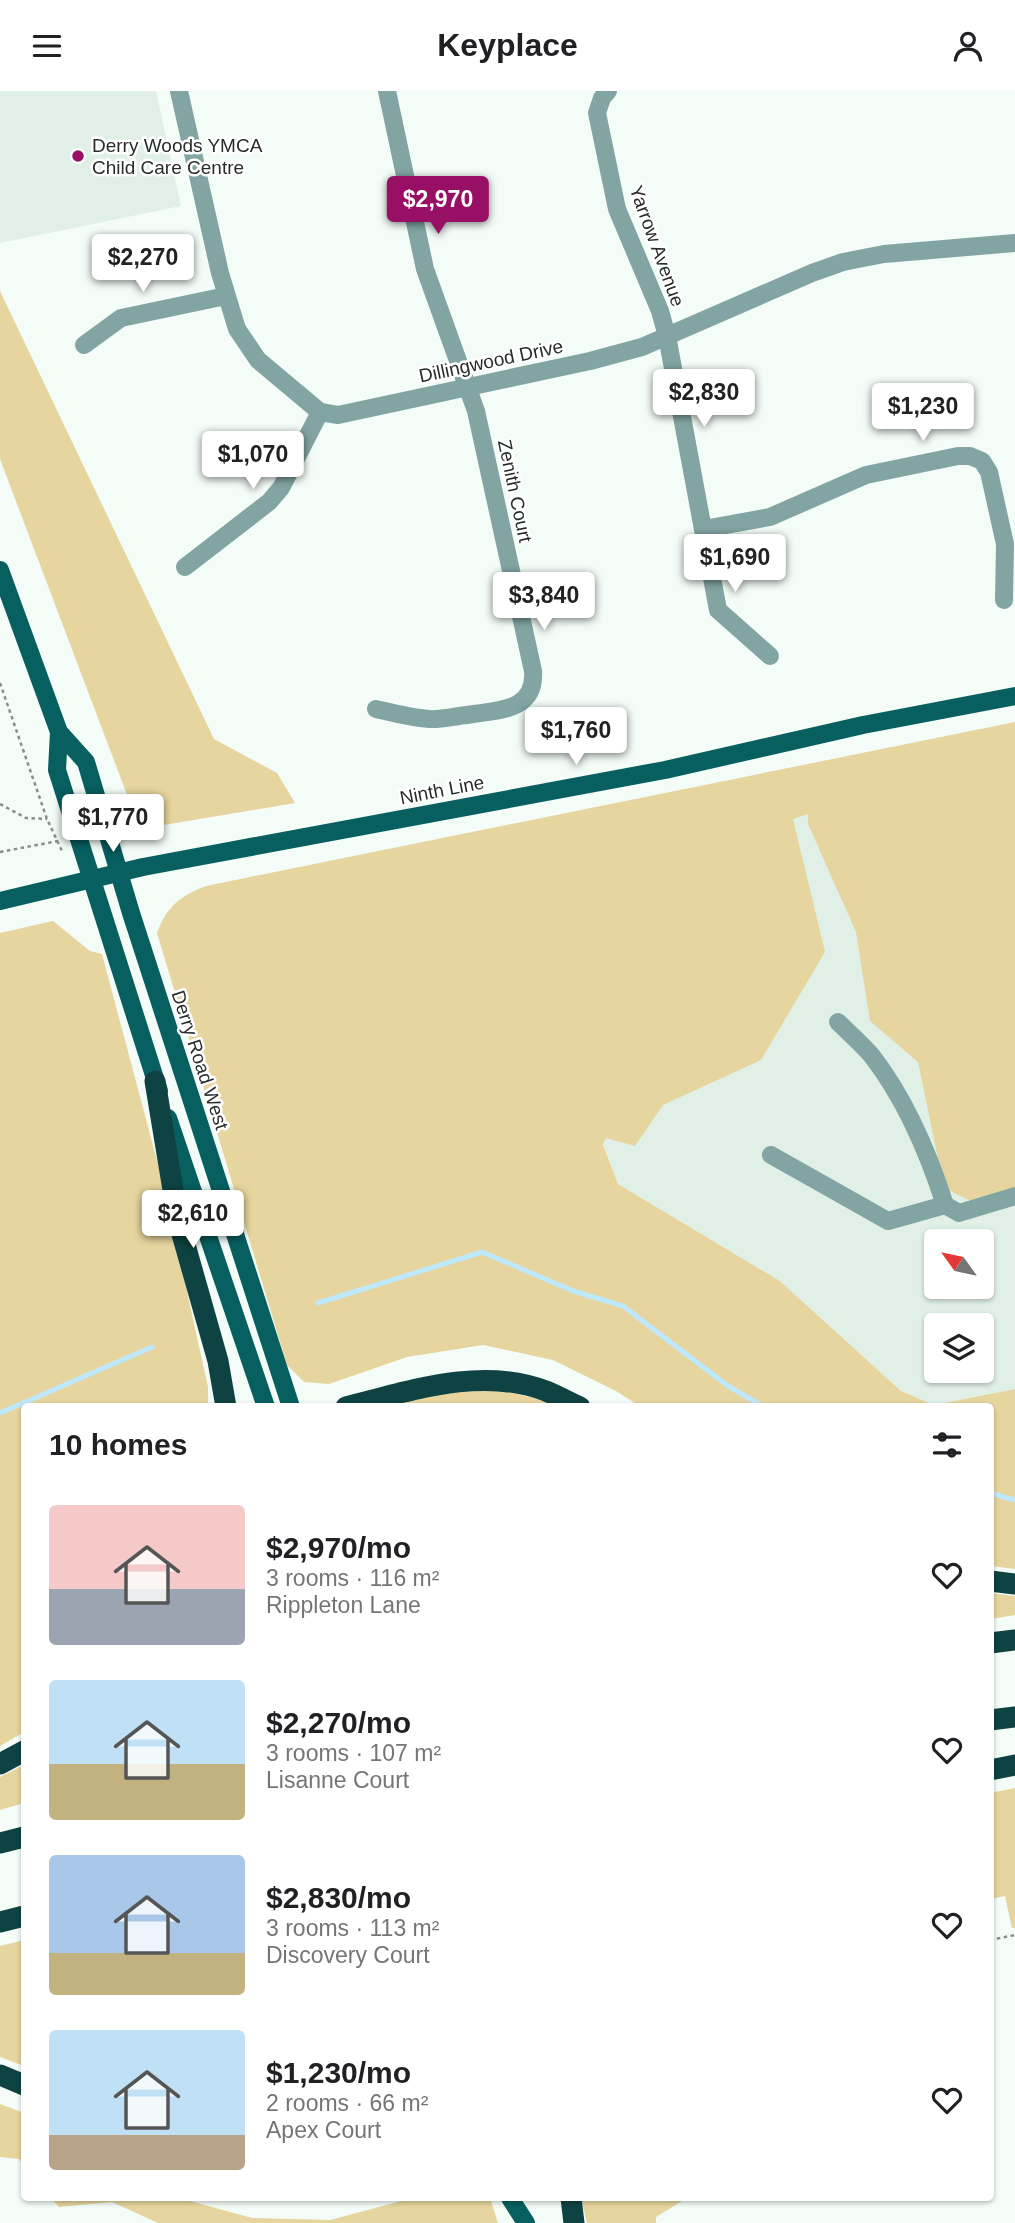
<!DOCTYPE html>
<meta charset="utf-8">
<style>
:root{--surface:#fff;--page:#f6f6f6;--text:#202124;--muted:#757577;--accent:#971065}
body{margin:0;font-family:Helvetica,sans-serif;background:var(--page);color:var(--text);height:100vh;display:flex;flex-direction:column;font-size:26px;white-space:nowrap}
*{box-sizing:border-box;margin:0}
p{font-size:23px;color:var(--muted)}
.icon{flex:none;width:38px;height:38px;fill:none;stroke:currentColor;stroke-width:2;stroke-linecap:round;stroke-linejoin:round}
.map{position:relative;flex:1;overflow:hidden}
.details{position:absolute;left:21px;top:1312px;width:973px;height:798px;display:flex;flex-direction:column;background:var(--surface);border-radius:7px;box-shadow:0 2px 5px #0004}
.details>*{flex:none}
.needle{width:46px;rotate:303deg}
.tools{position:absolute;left:924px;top:1138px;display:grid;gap:14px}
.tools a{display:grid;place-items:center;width:70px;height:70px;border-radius:7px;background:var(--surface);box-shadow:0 2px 5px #0004;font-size:35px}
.price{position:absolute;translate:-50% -60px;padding:0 16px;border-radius:7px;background:#fff;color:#222;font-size:23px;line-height:46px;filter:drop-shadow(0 2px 4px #0008)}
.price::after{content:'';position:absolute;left:50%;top:42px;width:21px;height:16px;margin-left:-10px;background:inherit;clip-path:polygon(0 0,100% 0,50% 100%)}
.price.selected{background:var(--accent);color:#fff}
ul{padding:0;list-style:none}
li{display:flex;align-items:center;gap:21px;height:175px;padding:0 28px}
li span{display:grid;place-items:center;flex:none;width:196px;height:140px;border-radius:7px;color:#555}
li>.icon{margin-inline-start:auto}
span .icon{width:84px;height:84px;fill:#fffc;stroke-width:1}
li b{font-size:30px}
h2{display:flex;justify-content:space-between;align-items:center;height:84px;padding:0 28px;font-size:30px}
header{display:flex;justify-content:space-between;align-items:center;height:91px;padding:0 28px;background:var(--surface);font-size:32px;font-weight:800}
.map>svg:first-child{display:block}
</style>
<header><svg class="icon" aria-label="menu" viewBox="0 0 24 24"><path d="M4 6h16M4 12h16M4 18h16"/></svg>Keyplace<svg class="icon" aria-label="person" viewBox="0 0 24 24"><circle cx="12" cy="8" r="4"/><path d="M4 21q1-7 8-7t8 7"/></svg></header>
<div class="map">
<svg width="1015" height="2132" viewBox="0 0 1015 2132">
<rect width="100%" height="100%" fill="#f3fcf6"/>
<g fill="#e0f0e7" fill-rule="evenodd">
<polygon points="0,0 156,0 181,115 0,152"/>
<path d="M1015,675V1298L934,1314L901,1300L780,1190L618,1093L506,780ZM936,1150H982V1195H936ZM936,1234H982V1279H936Z"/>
</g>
<g fill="#e6d59e">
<polygon points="0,200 214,648 277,682 295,712 140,738 0,368"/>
<path d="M1015,631V1101L973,1111L944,1097L918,971L870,930L856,841L808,733V723L793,728L825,861L761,969L663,1014L635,1055L606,1047L603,1053L618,1093L780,1190L901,1300L934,1314L1015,1298V1478L991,1475L990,1316H641L616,1300L553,1269L483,1254L407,1266L329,1293L304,1291L287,1274L157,842C167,815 180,805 206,795Z"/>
<polygon points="53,830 90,860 102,863 163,1092 208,1296 208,1316 24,1316 24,1641 0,1655 0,842"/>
<polygon points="498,1299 545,1309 561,1316 467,1314 389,1316 436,1301"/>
<polygon points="990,1502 1015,1505 1015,1524 991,1528"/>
<polygon points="24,1674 24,1712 0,1719 0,1686"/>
<polygon points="1015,1697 1015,1837 1012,1837 1005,1805 991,1808 990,1702"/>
<polygon points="24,1849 24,1975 0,1966 0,1855"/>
<polygon points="0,2013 24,2022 24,2075 19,2068 0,2066"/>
<polygon points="51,2107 179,2107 252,2127 330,2129 413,2107 490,2107 498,2132 158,2132 112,2111 59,2116"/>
<polygon points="581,2107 687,2107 656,2126 656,2132 587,2132"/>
</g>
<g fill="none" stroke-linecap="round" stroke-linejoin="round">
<g stroke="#bee8fd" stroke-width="5">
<polyline points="318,1212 482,1161 573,1200 623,1215 728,1295 764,1316"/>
<polyline points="0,1322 152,1256"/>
<polyline points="990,1402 1015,1409"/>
</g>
<g stroke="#888e8a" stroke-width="2.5" stroke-dasharray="3.5 3.5" stroke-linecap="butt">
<polyline points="0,592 47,728 62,760"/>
<polyline points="0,713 26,727 47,728"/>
<polyline points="0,761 58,750"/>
<polyline points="990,1849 1015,1844"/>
</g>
<g stroke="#82a5a4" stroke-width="18">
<polyline points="179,0 220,182 237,238 258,269 320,321 338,324 590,270 642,256 812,182 843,171 884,163 1015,152"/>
<polyline points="608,0 602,7 597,22 617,118 660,220 667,245 718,519 770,565"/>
<polyline points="84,254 121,227 226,205"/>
<polyline points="704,438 770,426 866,384 958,365 970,365 982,370 989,381 1005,453 1004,509"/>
<polyline points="185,476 269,411 281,397 320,321"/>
<path d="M376,618C393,622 412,627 429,628C441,629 455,625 467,624C497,619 536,621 533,580L476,320L425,178L387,0"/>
<path d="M838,931C849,942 862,953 872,965C906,1009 928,1061 945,1114L959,1122L1015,1105"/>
<polyline points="771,1064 888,1130 945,1114"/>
</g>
<g stroke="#075f5f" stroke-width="18">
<polyline points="0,479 59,641 86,671 131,822 291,1316"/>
<polyline points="59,641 57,679 159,1000"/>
<polyline points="0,810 143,776 665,679 863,634 1015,605"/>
<polyline points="168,1027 266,1316"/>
<polyline points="510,2107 526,2132"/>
</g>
<g stroke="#0f4242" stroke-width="21">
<polyline points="155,990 178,1129 218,1270 226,1316"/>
<path d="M346,1316C410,1300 481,1275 546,1300C558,1305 569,1311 580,1316"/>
<polyline points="990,1490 1015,1493"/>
<polyline points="990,1552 1015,1549"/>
<polyline points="990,1629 1015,1626"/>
<polyline points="0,1673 24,1660"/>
<polyline points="990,1679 1015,1674"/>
<polyline points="0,1752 24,1746"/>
<polyline points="0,1831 24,1825"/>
<polyline points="0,1984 24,1994"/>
<polyline points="571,2107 574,2132"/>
</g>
</g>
<circle fill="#971065" stroke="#fff" stroke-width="2.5" cx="78" cy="65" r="7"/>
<g text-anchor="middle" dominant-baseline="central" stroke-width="5" stroke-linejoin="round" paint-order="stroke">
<g font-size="19" fill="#282c2a" stroke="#fff" text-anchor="start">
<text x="92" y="54">Derry Woods YMCA<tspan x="92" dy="22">Child Care Centre</tspan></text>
</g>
<g font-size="19" fill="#282c2a" stroke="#fff">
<text transform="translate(657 155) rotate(70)">Yarrow Avenue</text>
<text transform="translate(491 270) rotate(-12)">Dillingwood Drive</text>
<text transform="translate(515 400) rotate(78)">Zenith Court</text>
<text transform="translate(442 699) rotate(-11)">Ninth Line</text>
<text transform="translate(200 969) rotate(72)">Derry Road West</text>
</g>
</g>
</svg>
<div class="tools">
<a><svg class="needle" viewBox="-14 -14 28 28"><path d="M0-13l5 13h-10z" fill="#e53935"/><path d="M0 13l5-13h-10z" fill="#757577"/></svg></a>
<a><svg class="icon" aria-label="layers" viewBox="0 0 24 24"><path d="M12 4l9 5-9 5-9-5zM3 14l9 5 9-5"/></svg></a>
</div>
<b class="price selected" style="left:438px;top:145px">$2,970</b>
<b class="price" style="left:143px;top:203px">$2,270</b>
<b class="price" style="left:704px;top:338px">$2,830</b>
<b class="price" style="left:923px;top:352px">$1,230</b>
<b class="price" style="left:253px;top:400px">$1,070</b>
<b class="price" style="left:735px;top:503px">$1,690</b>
<b class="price" style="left:544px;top:541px">$3,840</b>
<b class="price" style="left:576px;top:676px">$1,760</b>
<b class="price" style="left:113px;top:763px">$1,770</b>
<b class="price" style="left:193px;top:1159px">$2,610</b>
<section class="details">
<h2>10 homes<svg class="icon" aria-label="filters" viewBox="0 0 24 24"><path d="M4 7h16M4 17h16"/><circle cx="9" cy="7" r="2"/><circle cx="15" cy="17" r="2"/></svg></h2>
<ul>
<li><span style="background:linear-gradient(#f6c9c9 60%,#9aa5b1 0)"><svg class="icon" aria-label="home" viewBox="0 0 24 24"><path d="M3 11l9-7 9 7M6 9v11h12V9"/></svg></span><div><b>$2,970/mo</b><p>3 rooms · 116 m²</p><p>Rippleton Lane</p></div><svg class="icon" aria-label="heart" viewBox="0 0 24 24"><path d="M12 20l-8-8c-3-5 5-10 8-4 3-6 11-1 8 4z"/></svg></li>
<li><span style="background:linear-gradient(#bfe0f5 60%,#c2b280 0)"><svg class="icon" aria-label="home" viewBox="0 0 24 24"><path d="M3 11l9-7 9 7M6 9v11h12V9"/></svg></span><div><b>$2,270/mo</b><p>3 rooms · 107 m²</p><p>Lisanne Court</p></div><svg class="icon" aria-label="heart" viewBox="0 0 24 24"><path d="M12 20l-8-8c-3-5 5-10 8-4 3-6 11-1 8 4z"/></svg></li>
<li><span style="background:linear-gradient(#a9c7e8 70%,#c2b280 0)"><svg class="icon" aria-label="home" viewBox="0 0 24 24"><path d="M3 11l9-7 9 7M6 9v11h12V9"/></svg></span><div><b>$2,830/mo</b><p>3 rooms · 113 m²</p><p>Discovery Court</p></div><svg class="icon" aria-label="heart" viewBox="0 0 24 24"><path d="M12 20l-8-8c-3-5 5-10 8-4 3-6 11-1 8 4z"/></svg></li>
<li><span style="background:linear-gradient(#bfe0f5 75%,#b9a48a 0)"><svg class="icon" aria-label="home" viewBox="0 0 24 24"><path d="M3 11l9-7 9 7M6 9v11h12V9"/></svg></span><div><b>$1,230/mo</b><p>2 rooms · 66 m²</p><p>Apex Court</p></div><svg class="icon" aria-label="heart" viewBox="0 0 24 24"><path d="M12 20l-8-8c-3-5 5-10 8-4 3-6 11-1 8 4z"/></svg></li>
</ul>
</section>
</div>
